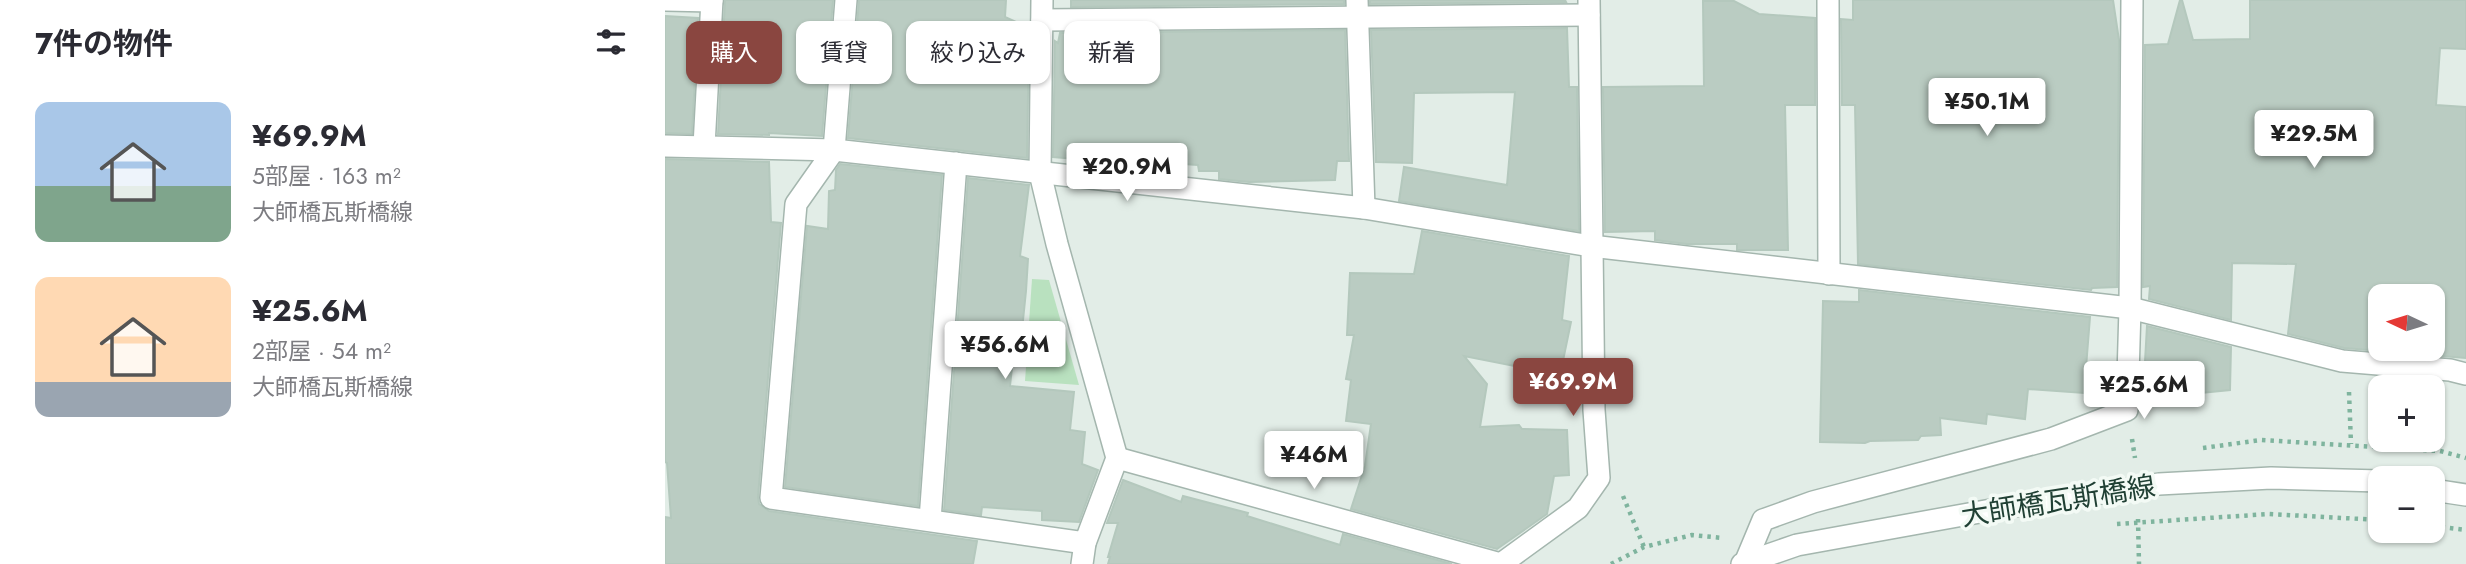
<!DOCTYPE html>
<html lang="ja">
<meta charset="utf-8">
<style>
:root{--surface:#fff;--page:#f2f2f3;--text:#2b2b33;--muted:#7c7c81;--accent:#8a4640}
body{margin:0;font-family:Jost,"Noto Sans JP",sans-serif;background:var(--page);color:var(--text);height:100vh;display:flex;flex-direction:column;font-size:26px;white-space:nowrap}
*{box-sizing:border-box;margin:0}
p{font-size:23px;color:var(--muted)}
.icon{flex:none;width:38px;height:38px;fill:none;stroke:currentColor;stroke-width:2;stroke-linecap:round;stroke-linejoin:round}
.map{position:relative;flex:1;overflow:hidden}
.side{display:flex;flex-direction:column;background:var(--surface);width:665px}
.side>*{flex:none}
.hud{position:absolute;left:21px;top:21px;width:665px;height:63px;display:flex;gap:14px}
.needle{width:46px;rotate:274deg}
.controls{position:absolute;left:1703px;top:284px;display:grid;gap:14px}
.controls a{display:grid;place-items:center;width:77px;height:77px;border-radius:14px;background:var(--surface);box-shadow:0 2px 5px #0004;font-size:35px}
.price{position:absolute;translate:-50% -60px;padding:0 16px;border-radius:7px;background:#fff;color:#222;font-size:23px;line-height:46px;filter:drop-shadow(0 2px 4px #0008)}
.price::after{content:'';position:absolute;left:50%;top:42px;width:21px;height:16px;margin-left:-10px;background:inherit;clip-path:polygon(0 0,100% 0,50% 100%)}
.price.current{background:var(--accent);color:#fff}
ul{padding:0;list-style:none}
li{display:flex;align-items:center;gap:21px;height:175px;padding:0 35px}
li span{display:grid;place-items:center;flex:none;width:196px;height:140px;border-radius:14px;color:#555}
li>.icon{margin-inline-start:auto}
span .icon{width:84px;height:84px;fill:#fffc;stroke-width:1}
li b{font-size:30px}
h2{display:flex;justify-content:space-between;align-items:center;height:84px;padding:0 35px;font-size:30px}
.chip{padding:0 24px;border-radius:14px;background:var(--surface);box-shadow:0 2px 5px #0004;font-size:24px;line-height:63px}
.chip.current{background:var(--accent);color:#fff}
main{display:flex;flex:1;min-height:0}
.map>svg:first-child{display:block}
</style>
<main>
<section class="side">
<h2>7件の物件<svg class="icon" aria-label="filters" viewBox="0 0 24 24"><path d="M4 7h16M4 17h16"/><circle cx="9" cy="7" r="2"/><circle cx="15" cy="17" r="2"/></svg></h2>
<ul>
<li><span style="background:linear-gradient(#a9c7e8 60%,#7fa58c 0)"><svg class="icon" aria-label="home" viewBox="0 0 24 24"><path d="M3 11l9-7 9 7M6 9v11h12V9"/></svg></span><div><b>¥69.9M</b><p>5部屋 · 163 m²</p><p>大師橋瓦斯橋線</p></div></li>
<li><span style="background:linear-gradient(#ffd9b3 75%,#9aa5b1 0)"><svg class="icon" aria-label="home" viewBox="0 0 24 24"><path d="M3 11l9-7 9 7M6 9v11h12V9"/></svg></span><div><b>¥25.6M</b><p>2部屋 · 54 m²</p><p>大師橋瓦斯橋線</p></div></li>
</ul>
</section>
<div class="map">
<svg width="1801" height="564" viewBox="0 0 1801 564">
<rect width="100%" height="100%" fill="#e2ede7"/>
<polygon fill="#b9e1bf" points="367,279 384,280 414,385 360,381"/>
<g fill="#baccc2" stroke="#b4c8bd" stroke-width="2" fill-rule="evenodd">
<polygon points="60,0 168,0 157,136 104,133 104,135 53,134"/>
<polygon points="194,0 341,0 340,17 364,28 362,158 183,138"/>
<polygon points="406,0 679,0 679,4 406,7"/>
<polygon points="705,0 900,0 901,2 705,4"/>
<polygon points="1188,0 1448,0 1454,40 1452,287 1427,288 1426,290 1193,264 1190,105 1177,105 1176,19 1188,20"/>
<path d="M1515,0H1517L1528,40L1585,39V0H1801V49L1775,48L1771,105L1801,107V358L1679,348L1623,334L1631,264L1567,263L1566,320L1484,299L1485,286L1478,287L1480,45L1503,44ZM1715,296H1768V348H1715Z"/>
<polygon points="1038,1 1069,1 1094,14 1150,18 1150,105 1120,105 1123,250 1072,250 1072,244 1022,244 990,240 990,231 940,232 938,87 1039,86"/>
<polygon points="0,16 33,18 27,134 0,133"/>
<polygon points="902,28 904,87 912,87 914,231 734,201 739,167 842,185 850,92 749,93 747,163 711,162 706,30"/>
<polygon points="680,30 684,161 672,161 670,180 584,182 554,179 554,171 534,171 533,165 475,161 474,164 388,157 390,41 393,43 395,33"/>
<polygon points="0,159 104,162 106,222 116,223 93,497 94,504 104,511 312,541 308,564 0,564 0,517 6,518 2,463 0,462"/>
<polygon points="175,164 277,175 253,506 120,487 142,226 163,229 164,191 170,190 171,170"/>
<polygon points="303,178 364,185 355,256 363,259 361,291 357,330 351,332 345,386 409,392 405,430 420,432 417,464 433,470 414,522 377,520 377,511 317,507 316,515 279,510"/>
<polygon points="757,231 904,256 897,320 906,322 895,375 799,356 822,384 815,427 854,425 857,429 902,430 904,475 889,476 882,514 832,549 686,509 700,466 706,424 681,421 686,380 681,379 689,335 682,335 685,273 749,274"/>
<polygon points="1194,290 1425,317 1419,393 1363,389 1360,419 1322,414 1321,424 1275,418 1276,435 1256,436 1253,440 1205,441 1200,443 1155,442 1158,301 1194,302"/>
<polygon points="1482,326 1566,347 1565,390 1515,395 1515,399 1478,397"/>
<polygon points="458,480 516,502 518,496 583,513 582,516 675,545 678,534 787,564 443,564 445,557 443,557 453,523 442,523"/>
</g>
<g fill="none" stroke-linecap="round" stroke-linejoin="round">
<g stroke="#a4b6ae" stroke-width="24">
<g id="minor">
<polyline points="0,0 47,1"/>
<polyline points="181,0 169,150 131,204 106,498 420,543"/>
<polyline points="377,0 375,173 392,244 452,458 420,543 417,564"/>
<polyline points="692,0 699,208"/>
<polyline points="1163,0 1164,274"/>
<polyline points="377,20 924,15"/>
<polyline points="0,146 169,150 699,208 926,246 1465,308 1677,361 1785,370 1801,374"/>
<polyline points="39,146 47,0"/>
<polyline points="452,458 836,564"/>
<polyline points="1768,490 1801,495"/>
<polyline points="265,520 291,163"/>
<polyline points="1080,563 1098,520 1148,502 1386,439 1462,410 1465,308 1467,0"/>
<polyline points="836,564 913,508 934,478 929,410 924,0"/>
<polyline points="1077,564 1132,545 1337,508 1494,484 1606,478 1715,481"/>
</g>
</g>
<g stroke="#7fb49e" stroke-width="4.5" stroke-dasharray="3.5 5" stroke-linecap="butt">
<polyline points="1684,392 1686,444"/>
<polyline points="1467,439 1470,458"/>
<polyline points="1538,448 1596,440 1775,451 1801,458"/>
<polyline points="958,496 979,547"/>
<polyline points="1473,519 1474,564"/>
<polyline points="1452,524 1604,514 1715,520"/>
<polyline points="1768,526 1801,530"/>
<polyline points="946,564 979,547 1027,535 1058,538"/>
</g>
<use href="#minor" stroke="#fff" stroke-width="21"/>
</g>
<g text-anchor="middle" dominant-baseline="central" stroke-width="7" stroke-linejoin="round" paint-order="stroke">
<g font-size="28" fill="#204034" stroke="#f3faf5">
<text transform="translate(1393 501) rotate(-9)">大師橋瓦斯橋線</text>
</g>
</g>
</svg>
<div class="controls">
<a><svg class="needle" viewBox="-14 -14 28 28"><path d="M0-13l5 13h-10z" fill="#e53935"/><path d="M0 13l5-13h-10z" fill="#7c7c81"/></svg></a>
<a>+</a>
<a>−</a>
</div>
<b class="price" style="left:1322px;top:138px">¥50.1M</b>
<b class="price" style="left:1649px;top:170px">¥29.5M</b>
<b class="price" style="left:462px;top:203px">¥20.9M</b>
<b class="price" style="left:340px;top:381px">¥56.6M</b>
<b class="price current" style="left:908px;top:418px">¥69.9M</b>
<b class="price" style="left:1479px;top:421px">¥25.6M</b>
<b class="price" style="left:649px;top:491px">¥46M</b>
<div class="hud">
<a class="chip current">購入</a>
<a class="chip">賃貸</a>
<a class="chip">絞り込み</a>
<a class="chip">新着</a>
</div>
</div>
</main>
